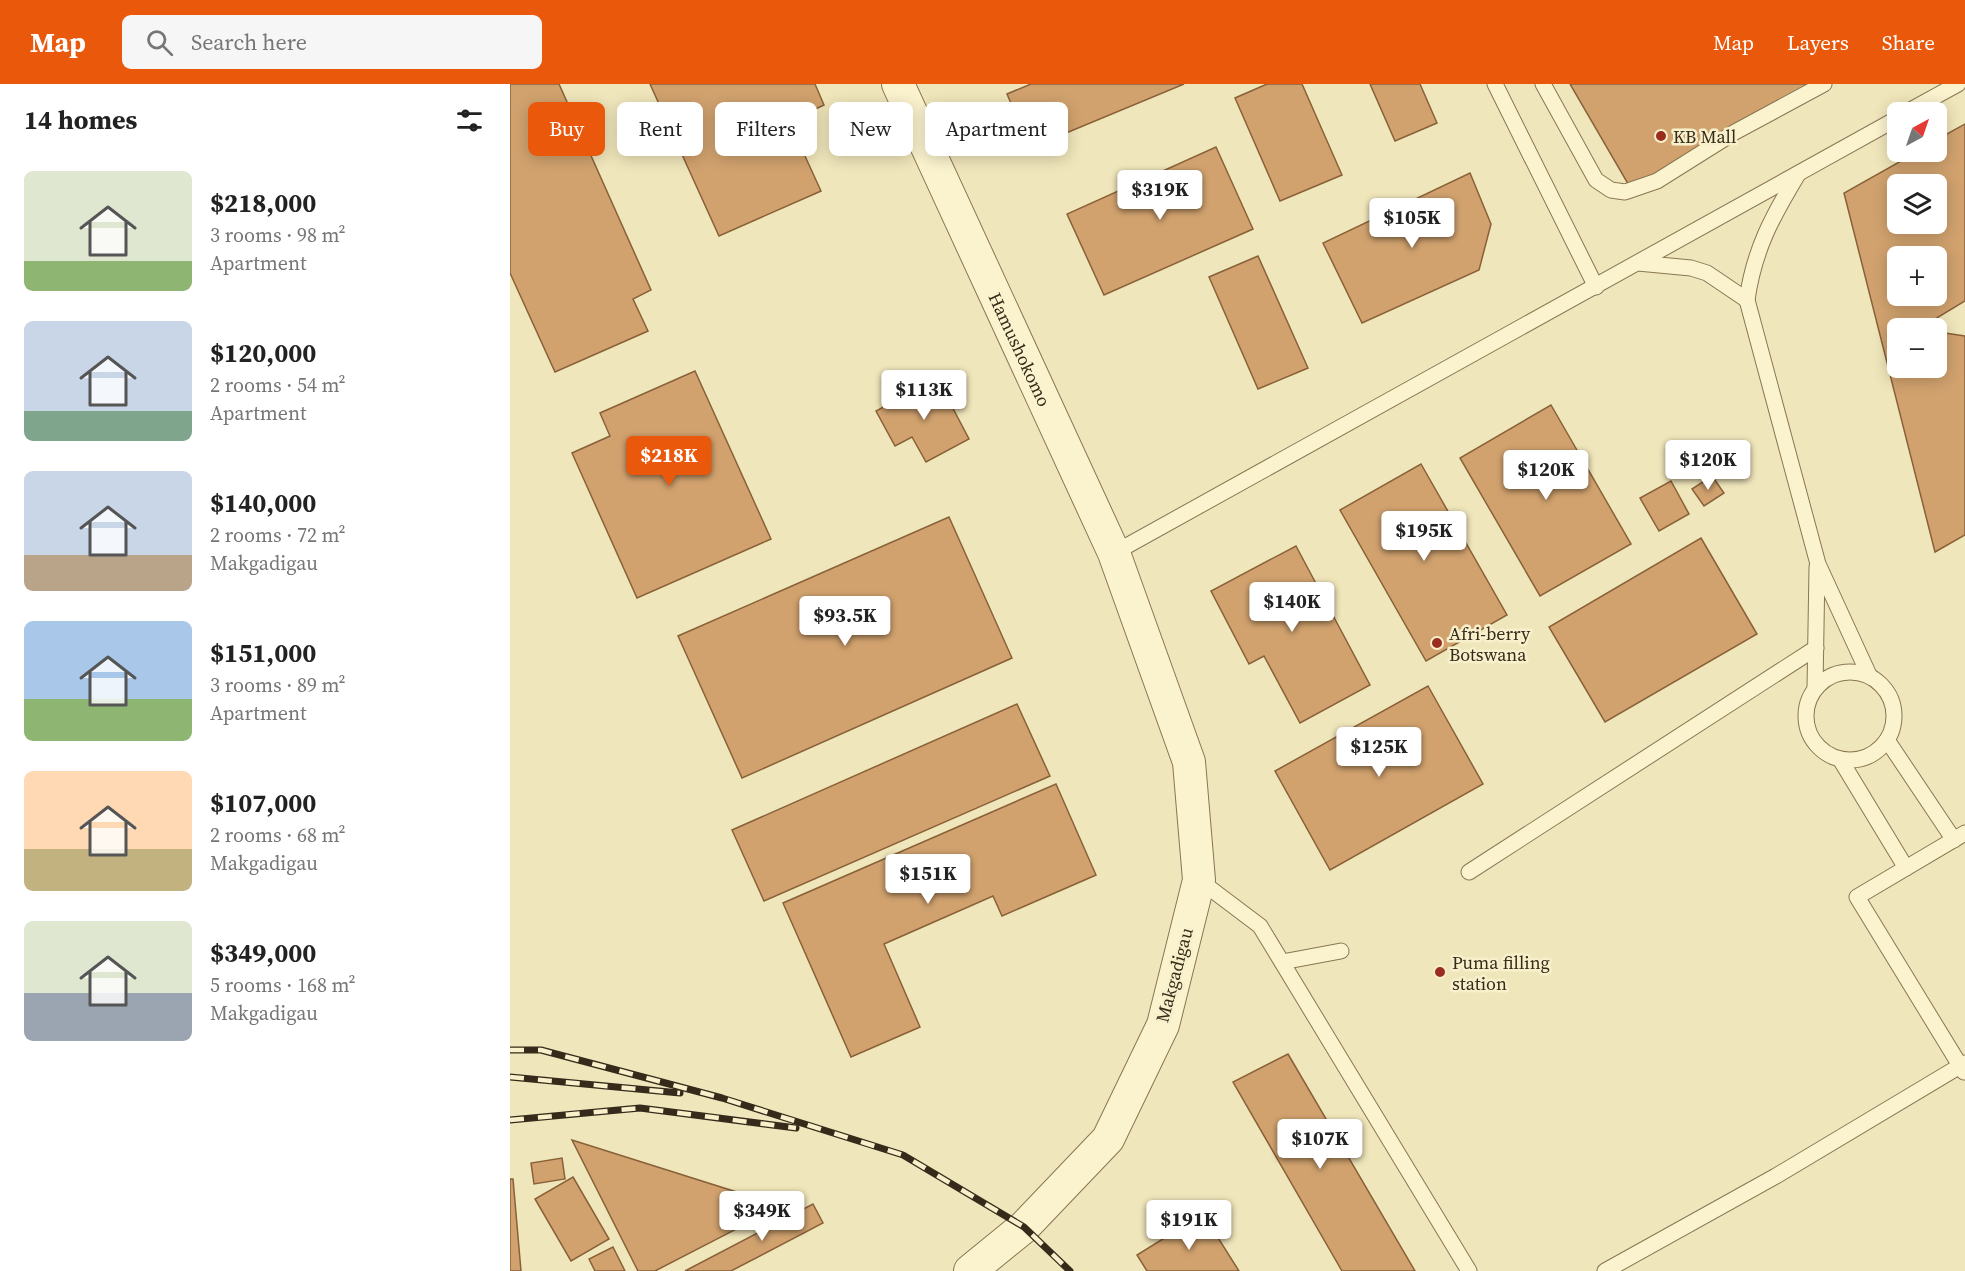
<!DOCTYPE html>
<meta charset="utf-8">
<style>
:root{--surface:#fff;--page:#f6f6f6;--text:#222;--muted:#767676;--accent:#ea580c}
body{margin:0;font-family:"Source Serif 4",serif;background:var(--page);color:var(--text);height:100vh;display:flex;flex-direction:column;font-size:22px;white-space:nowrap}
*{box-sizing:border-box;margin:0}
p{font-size:20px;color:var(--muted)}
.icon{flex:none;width:33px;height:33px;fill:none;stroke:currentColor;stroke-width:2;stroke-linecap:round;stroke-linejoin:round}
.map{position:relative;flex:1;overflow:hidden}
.details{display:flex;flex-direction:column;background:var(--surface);width:510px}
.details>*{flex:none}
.guide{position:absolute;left:18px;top:18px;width:570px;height:54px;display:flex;gap:12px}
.needle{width:39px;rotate:40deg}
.controls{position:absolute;left:1377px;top:18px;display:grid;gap:12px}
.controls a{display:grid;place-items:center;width:60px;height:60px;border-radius:9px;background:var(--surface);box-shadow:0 3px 15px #0003;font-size:30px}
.price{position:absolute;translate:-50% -51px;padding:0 14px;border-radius:6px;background:#fff;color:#222;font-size:20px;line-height:39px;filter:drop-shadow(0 2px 3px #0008)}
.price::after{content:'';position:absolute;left:50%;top:36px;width:18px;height:14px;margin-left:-9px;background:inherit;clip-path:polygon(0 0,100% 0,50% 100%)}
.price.selected{background:var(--accent);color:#fff}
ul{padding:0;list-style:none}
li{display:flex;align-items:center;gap:18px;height:150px;padding:0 24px}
li span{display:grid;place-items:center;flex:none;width:168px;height:120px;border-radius:9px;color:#555}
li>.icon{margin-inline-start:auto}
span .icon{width:72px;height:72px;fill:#fffc;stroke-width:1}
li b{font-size:26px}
h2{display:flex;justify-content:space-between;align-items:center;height:72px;padding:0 24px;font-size:26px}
.pill{padding:0 21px;border-radius:9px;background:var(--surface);box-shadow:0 3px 15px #0003;font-size:21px;line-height:54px}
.pill.selected{background:var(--accent);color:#fff}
header{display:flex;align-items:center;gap:36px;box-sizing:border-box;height:84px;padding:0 30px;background:var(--accent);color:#fff}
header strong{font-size:28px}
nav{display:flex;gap:33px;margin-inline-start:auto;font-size:21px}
.search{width:420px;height:54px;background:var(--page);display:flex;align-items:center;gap:15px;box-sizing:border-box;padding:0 21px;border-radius:9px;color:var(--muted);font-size:22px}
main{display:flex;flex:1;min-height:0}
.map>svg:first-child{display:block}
</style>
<header>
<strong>Map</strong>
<div class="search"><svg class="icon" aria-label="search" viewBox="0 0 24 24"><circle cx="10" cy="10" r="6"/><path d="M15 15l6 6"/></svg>Search here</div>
<nav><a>Map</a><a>Layers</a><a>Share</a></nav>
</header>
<main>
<section class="details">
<h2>14 homes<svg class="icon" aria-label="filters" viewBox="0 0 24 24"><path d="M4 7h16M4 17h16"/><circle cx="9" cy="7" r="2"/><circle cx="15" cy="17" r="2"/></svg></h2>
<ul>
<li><span style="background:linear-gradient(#dfe7d0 75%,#8fb573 0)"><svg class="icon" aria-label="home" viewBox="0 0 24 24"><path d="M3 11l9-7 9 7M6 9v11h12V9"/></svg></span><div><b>$218,000</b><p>3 rooms · 98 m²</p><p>Apartment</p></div></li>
<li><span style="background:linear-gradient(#c9d6e8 75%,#7fa58c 0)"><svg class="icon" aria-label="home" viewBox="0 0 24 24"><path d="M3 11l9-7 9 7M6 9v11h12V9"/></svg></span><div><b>$120,000</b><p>2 rooms · 54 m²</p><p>Apartment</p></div></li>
<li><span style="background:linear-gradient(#c9d6e8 70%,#b9a48a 0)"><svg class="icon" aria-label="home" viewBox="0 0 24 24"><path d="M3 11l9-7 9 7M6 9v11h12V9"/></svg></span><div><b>$140,000</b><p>2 rooms · 72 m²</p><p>Makgadigau</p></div></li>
<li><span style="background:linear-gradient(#a9c7e8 65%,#8fb573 0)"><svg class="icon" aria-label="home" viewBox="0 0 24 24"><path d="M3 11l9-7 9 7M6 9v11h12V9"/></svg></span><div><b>$151,000</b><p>3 rooms · 89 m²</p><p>Apartment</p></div></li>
<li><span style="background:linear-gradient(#ffd9b3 65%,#c2b280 0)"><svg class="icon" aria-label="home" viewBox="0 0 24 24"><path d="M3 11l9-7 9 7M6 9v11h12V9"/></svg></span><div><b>$107,000</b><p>2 rooms · 68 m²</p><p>Makgadigau</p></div></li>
<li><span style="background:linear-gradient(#dfe7d0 60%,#9aa5b1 0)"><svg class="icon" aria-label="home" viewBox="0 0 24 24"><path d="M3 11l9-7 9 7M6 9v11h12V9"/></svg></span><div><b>$349,000</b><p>5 rooms · 168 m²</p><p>Makgadigau</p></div></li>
</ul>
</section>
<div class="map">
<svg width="1455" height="1187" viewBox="0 0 1455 1187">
<rect width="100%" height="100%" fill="#f0e6bb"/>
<g fill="#d1a26e" stroke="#896138" stroke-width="1.5" fill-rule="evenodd">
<polygon points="0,0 49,0 141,206 123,215 138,247 45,288 0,189"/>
<polygon points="140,0 305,0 314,21 279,37 311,107 209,152"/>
<polygon points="521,0 674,0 520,64 497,10"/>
<polygon points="757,0 792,0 832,91 770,117 725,14"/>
<polygon points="860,0 910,0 927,39 885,57"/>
<polygon points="1060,0 1302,0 1121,105"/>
<path d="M1455,40V217L1425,235L1435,249L1455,252V451L1425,468L1334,109L1407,68H1426V56ZM1388,100H1426V140H1388ZM1388,172H1426V212H1388ZM1388,244H1426V284H1388Z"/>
<polygon points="706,63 743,145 594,211 557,130"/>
<polygon points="960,89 981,140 969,186 852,239 813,159"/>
<polygon points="748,172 798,284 748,305 699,193"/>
<polygon points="185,287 261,455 127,514 62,369 100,352 90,329"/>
<polygon points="427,294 459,355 416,378 402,353 385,362 366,327"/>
<polygon points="1041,321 1121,460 1030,512 950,374"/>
<polygon points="911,380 997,531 916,577 830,426"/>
<polygon points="1202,392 1214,409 1194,422 1182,405"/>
<polygon points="1161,397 1179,430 1149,447 1130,414"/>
<polygon points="439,433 502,574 232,694 168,552"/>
<polygon points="1191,454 1247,550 1095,638 1039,543"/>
<polygon points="786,462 860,601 790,639 754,572 739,580 701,507"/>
<polygon points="918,602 973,700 820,786 765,687"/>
<polygon points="507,620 540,692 254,817 222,746"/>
<polygon points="546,700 586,791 492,832 483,812 374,860 410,943 341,973 273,819"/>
<polygon points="778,970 905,1187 832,1187 723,998"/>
<polygon points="62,1056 271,1122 145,1187 128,1187"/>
<polygon points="52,1074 55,1095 24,1100 21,1079"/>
<polygon points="63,1093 99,1155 61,1177 25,1115"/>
<polygon points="0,1095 3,1095 11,1187 0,1187"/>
<polygon points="303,1120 313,1139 221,1187 175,1187"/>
<polygon points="693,1130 729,1187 637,1187 627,1171"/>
<polygon points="103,1163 115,1187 85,1187 79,1175"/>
</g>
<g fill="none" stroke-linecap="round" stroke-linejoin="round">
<g stroke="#887654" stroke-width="17">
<g id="lane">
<polyline points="985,0 1086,203"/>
<polyline points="1033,0 1086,96 1101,106 1115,108 1147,97 1225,48 1314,0"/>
<polyline points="1397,28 1448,0"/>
<path d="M1288,90C1262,133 1244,166 1237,216L1308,480L1359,591"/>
<polyline points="1128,179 1181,184 1197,189 1237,216"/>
<polyline points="604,469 1388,34"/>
<circle cx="1340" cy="632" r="44"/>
<polyline points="1305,604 1307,483"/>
<polyline points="1377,656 1444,756"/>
<polyline points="1330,675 1396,784"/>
<polyline points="959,788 1306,564"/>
<polyline points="689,796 750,842 959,1187"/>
<polyline points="772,878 831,867"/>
<polyline points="1454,988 1347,813 1455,749"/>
<polyline points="1095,1187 1266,1092 1455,979"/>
</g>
</g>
<g stroke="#887654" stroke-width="34">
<g id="street">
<path id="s1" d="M388,0L604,469L679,678L689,796L653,941L598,1055L514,1143L460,1187"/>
</g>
</g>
<use href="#lane" stroke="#fbf3ce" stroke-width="15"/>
<use href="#street" stroke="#fbf3ce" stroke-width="32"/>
<g stroke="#362b1a" stroke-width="7">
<g id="rail">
<polyline points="0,966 31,966 212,1014 393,1071 514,1143 560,1187"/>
<polyline points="0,993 170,1009"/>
<polyline points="0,1036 130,1024 286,1044"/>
</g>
</g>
<use href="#rail" stroke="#f7f0cb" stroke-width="4.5" stroke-dasharray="14" stroke-linecap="butt"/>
</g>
<g fill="#9b2d20" stroke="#f7f0cb" stroke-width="2">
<circle cx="1151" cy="52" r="6"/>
<circle cx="927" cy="559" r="6"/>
<circle cx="930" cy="888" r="6"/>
</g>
<g text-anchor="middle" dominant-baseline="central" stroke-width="5" stroke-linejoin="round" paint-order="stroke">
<g font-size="18" fill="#362b1a" stroke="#f7f0cb" text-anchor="start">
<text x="1163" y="52">KB Mall</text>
<text x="939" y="549">Afri-berry<tspan x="939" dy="21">Botswana</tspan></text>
<text x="942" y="878">Puma filling<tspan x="942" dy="21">station</tspan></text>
</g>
<g font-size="18" fill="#362b1a" stroke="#f7f0cb">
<text stroke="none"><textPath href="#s1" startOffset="292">Hamushokomo</textPath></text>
<text transform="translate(664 891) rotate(-75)">Makgadigau</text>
</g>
</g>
</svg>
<div class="controls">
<a><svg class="needle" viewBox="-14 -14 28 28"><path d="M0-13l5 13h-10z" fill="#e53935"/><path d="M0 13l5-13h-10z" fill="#767676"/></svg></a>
<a><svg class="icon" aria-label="layers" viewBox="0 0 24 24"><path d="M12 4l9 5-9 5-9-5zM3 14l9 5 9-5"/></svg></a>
<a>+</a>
<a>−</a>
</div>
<b class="price" style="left:650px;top:137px">$319K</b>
<b class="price" style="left:902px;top:165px">$105K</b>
<b class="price" style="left:414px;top:337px">$113K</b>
<b class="price selected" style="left:159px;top:403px">$218K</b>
<b class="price" style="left:1198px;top:407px">$120K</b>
<b class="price" style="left:1036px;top:417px">$120K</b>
<b class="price" style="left:914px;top:478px">$195K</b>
<b class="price" style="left:782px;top:549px">$140K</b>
<b class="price" style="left:335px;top:563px">$93.5K</b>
<b class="price" style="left:869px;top:694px">$125K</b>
<b class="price" style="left:418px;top:821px">$151K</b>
<b class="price" style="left:810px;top:1086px">$107K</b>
<b class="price" style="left:252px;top:1158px">$349K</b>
<b class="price" style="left:679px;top:1167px">$191K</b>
<div class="guide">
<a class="pill selected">Buy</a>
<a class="pill">Rent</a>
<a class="pill">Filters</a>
<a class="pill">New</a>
<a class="pill">Apartment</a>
</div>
</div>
</main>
